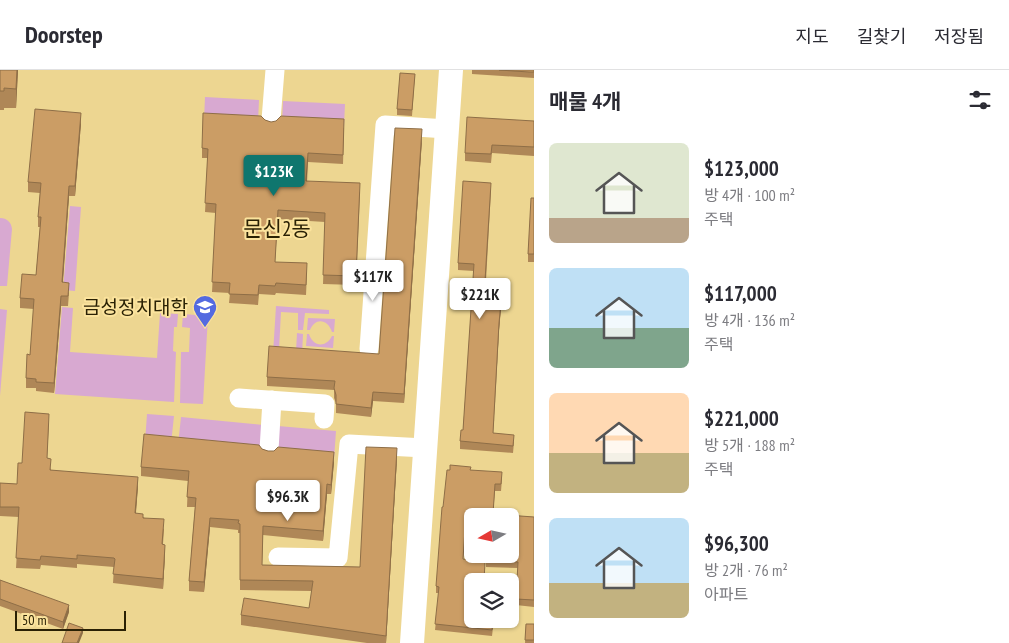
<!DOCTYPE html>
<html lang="ko">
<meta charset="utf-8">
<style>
:root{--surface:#fff;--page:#f7f7f7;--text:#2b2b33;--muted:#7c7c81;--line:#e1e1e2;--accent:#0f766e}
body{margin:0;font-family:"PT Sans Narrow","Noto Sans KR",sans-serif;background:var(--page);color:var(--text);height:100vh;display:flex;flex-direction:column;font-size:19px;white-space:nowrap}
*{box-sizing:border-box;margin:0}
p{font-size:16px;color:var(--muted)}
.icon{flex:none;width:28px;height:28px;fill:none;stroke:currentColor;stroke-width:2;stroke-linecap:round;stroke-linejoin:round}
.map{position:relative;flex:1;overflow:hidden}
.sheet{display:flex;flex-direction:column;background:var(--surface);width:475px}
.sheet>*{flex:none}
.needle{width:32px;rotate:261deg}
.tools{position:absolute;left:464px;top:438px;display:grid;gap:10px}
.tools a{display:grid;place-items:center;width:55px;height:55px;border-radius:8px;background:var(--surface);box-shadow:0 1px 4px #0004;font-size:25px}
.scale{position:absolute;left:15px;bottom:12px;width:111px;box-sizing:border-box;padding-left:5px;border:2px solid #2a2104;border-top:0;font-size:14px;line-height:18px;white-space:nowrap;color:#2a2104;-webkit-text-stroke:4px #fbe39d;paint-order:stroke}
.price{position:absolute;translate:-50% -42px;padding:0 11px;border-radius:5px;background:#fff;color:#222;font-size:16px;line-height:32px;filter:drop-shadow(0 1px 2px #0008)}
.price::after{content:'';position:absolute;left:50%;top:30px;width:15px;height:11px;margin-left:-8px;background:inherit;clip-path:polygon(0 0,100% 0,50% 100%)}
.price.current{background:var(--accent);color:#fff}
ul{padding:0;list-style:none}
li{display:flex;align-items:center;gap:15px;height:125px;padding:0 15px}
li span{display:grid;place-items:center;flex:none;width:140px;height:100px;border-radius:8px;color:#555}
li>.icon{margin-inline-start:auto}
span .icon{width:60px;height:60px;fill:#fffc;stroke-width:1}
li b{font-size:21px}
h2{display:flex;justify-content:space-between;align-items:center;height:60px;padding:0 15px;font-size:21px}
header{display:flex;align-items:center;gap:30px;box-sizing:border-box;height:70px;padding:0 25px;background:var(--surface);border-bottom:1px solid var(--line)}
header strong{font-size:24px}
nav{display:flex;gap:28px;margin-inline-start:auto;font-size:18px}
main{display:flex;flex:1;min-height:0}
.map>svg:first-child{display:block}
</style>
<header>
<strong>Doorstep</strong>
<nav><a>지도</a><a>길찾기</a><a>저장됨</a></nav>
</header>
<main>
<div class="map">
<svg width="534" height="573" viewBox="0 0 534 573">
<rect width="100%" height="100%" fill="#edd691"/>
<g fill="#d8a9d1">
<polygon points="205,27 259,30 258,52 204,50"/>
<polygon points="283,31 345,34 344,56 282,53"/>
<polygon points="70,136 81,137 75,221 63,220"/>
<path d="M0,148C7,148 11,152 12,159L7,216H0Z"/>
<polygon points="276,236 329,240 329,244 305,243 303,260 298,260 298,243 281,242 279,280 296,281 297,263 303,264 302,285 273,284"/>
<polygon points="62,237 73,238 70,282 157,288 160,243 178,244 177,257 174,257 173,281 176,282 174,332 55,324"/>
<polygon points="0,239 7,240 0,326"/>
<polygon points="183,244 208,246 203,334 180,333 181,282 189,282 190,258 182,257"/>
<path d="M308,248L335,249L334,262H332C328,249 315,247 310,260H307Z"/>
<path d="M307,264H309C313,277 326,278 332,266H334L333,278L306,276Z"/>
<polygon points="147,344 174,346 171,374 145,372"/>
<polygon points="181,347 263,355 260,382 178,375"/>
<polygon points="278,356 336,361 334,389 275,384"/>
</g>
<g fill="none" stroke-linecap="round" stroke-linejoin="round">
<g stroke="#fff" stroke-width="19">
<polyline points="271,50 275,0"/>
<polyline points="369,279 385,55 447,59"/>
<polyline points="239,328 325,334 324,349"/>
<polyline points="269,380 272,330"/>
<polyline points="278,487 338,488 349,374 425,378"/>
</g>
<polyline stroke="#fff" stroke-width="24" points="412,573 451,0"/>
</g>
<g fill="#af8757">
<polygon points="0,0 18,0 16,38 4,38 4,40 0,40"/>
<polygon points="472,0 534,0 534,8 472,4"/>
<polygon points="415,4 412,46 397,45 397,39"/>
<polygon points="265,50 271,52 344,58 343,94 308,92 307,111 360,122 356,215 323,214 325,152 278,149 275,192 307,203 306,225 276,223 275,225 259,224 258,235 229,233 230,223 212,222 216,143 205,142 208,88 202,88 202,78"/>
<polygon points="534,51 534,86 492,83 491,93 465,91 465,83"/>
<polygon points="81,53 75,126 69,126 63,212 69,223 68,236 61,236 54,323 36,321 36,318 26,318 26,308 30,285 34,239 20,238 20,228 36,205 40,157 38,157 38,147 40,123 28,122 28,112"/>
<polygon points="422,69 404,333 373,331 371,347 336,343 336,333 334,328 334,320 267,316 267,307 379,284"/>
<polygon points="491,120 486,211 503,219 499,260 493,363 514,372 513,383 460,379 460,371 463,360 474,201 458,200 458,193"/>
<polygon points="534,128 534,192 528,192 528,184"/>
<polygon points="49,353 47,388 51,400 138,416 136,443 164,459 163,474 165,484 163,519 113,513 114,497 77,494 77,498 41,495 40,499 16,498 19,447 0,446 0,413 17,414 22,393"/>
<polygon points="262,379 268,381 334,392 331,424 327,424 323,471 263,465 262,495 360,497 397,388 386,573 367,573 241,555 241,545 309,538 312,521 240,520 240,463 238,463 238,460 210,457 204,522 189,521 189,511 195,437 187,437 188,411 141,406 141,397"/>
<polygon points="471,400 502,409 501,421 495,421 493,444 534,447 534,537 516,535 518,498 486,497 486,484 510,484 472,446 472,466 465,466 463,489 485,498 472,549 494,549 492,566 435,560 439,523 436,523 436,516"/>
<polygon points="0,510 69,542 63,559 0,536"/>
<polygon points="526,554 534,554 534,573 525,573"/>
</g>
<g fill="#8e6e47">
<polygon points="17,0 18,0 16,38 16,19"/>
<polygon points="81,43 81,53 75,126 75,116"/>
<polygon points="422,59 422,69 404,333 404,324"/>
<polygon points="69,116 69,126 62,222 62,212"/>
<polygon points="503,212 499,260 493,370 499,253"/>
<polygon points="61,226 61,236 54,323 54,313"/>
<polygon points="373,322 373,331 371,347 371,338"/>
<polygon points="397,378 397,388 386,573 386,566"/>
<polygon points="334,382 334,392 331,424 331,415"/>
<polygon points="138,407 138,416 135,452 135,443"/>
<polygon points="327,414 327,424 323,471 323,461"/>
<polygon points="210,448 210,457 204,522 204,512"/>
<polygon points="165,475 165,484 163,519 163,509"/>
<polygon points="69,535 69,542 63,559 63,552"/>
<polygon points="83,558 83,563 79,573 77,573"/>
</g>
<g fill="#cb9d65" stroke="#8e6e47">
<polygon points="0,0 17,0 16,19 4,18 4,21 0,21"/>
<polygon points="499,0 534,0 534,2 529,2"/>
<polygon points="400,3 415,4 412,40 397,39"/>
<polygon points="35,39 81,43 75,116 69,116 62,212 69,213 68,226 61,226 54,313 36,312 36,309 26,308 27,284 30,285 34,229 20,228 22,204 36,205 41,147 38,147 41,113 28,112"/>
<polygon points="203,43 261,46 265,50 271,52 276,51 281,46 344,49 343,85 308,83 306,111 360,113 356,206 323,205 325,143 278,140 275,192 307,193 306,215 276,213 275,216 259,215 258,225 229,224 230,213 212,212 216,134 205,133 208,79 202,78"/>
<polygon points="467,47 534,51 534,77 492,75 491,84 465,83"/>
<polygon points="395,58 422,59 404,324 373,322 371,338 336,334 336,325 334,318 335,311 267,307 269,276 379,284"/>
<polygon points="463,111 491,113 485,211 503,212 499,253 493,363 514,365 513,376 460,371 461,360 463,360 474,194 458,193"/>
<polygon points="531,128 534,128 534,184 528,184"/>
<polygon points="25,342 49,344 47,388 51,389 50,400 138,407 135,443 143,444 143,448 164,449 162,474 165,475 163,509 113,504 115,489 114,488 77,485 77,489 41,486 40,490 16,488 19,437 0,437 0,413 17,414 18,393 22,393"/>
<polygon points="144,364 259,375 262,379 268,381 274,381 278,377 334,382 331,415 327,414 323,461 263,456 262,495 360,497 366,377 397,378 386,566 241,545 244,528 309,538 313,511 240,510 240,454 238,453 239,450 210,448 204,512 189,511 196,428 187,427 189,401 141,397"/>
<polygon points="450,395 471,397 470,400 502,402 501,414 495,414 493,444 534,447 534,530 516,529 518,492 486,490 486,484 510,484 510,446 472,446 472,460 465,459 463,489 485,492 484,511 472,511 472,549 493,549 492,560 435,554 439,517 436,516 442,437 443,437 447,400 450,400"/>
<polygon points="0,510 69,535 63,552 0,529"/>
<polygon points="69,553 83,558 77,573 62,573"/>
<polygon points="526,554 534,554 534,570 525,570"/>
</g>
<defs>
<g id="university-pin" transform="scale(1.25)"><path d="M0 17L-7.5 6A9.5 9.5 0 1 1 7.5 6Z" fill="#546ae0" stroke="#fbe39d"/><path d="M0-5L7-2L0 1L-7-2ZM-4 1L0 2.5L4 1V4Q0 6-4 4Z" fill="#fff"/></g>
</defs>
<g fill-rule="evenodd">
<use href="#university-pin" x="205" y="237"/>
</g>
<g text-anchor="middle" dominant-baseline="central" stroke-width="4" stroke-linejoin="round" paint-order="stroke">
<g font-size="19" fill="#2a2104" stroke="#fbe39d" text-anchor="end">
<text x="188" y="237">금성정치대학</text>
</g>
<g font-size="21" fill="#2a2104" stroke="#fbe39d">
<text x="277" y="158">문신2동</text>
</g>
</g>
</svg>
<div class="tools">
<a><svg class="needle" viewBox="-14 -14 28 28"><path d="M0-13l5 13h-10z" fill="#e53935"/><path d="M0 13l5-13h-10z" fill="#7c7c81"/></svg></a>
<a><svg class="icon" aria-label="layers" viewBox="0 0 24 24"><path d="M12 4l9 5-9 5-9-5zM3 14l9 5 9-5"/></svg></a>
</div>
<div class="scale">50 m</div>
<b class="price current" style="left:274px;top:127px">$123K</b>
<b class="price" style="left:373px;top:232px">$117K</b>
<b class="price" style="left:480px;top:250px">$221K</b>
<b class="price" style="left:288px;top:452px">$96.3K</b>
</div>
<section class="sheet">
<h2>매물 4개<svg class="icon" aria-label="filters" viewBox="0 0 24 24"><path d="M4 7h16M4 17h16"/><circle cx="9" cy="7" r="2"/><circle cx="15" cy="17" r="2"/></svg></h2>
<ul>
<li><span style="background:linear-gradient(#dfe7d0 75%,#b9a48a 0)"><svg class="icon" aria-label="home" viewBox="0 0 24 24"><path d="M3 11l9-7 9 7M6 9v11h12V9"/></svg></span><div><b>$123,000</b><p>방 4개 · 100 m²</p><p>주택</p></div></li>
<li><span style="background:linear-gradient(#bfe0f5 60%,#7fa58c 0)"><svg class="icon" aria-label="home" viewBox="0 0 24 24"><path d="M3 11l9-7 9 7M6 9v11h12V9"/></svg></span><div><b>$117,000</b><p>방 4개 · 136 m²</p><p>주택</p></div></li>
<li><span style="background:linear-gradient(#ffd9b3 60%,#c2b280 0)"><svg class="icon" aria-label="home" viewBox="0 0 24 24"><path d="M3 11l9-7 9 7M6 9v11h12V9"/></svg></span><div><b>$221,000</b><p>방 5개 · 188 m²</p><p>주택</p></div></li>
<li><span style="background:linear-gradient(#bfe0f5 65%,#c2b280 0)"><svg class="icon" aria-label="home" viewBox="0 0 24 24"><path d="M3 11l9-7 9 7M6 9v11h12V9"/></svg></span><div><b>$96,300</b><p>방 2개 · 76 m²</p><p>아파트</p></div></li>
</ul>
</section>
</main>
